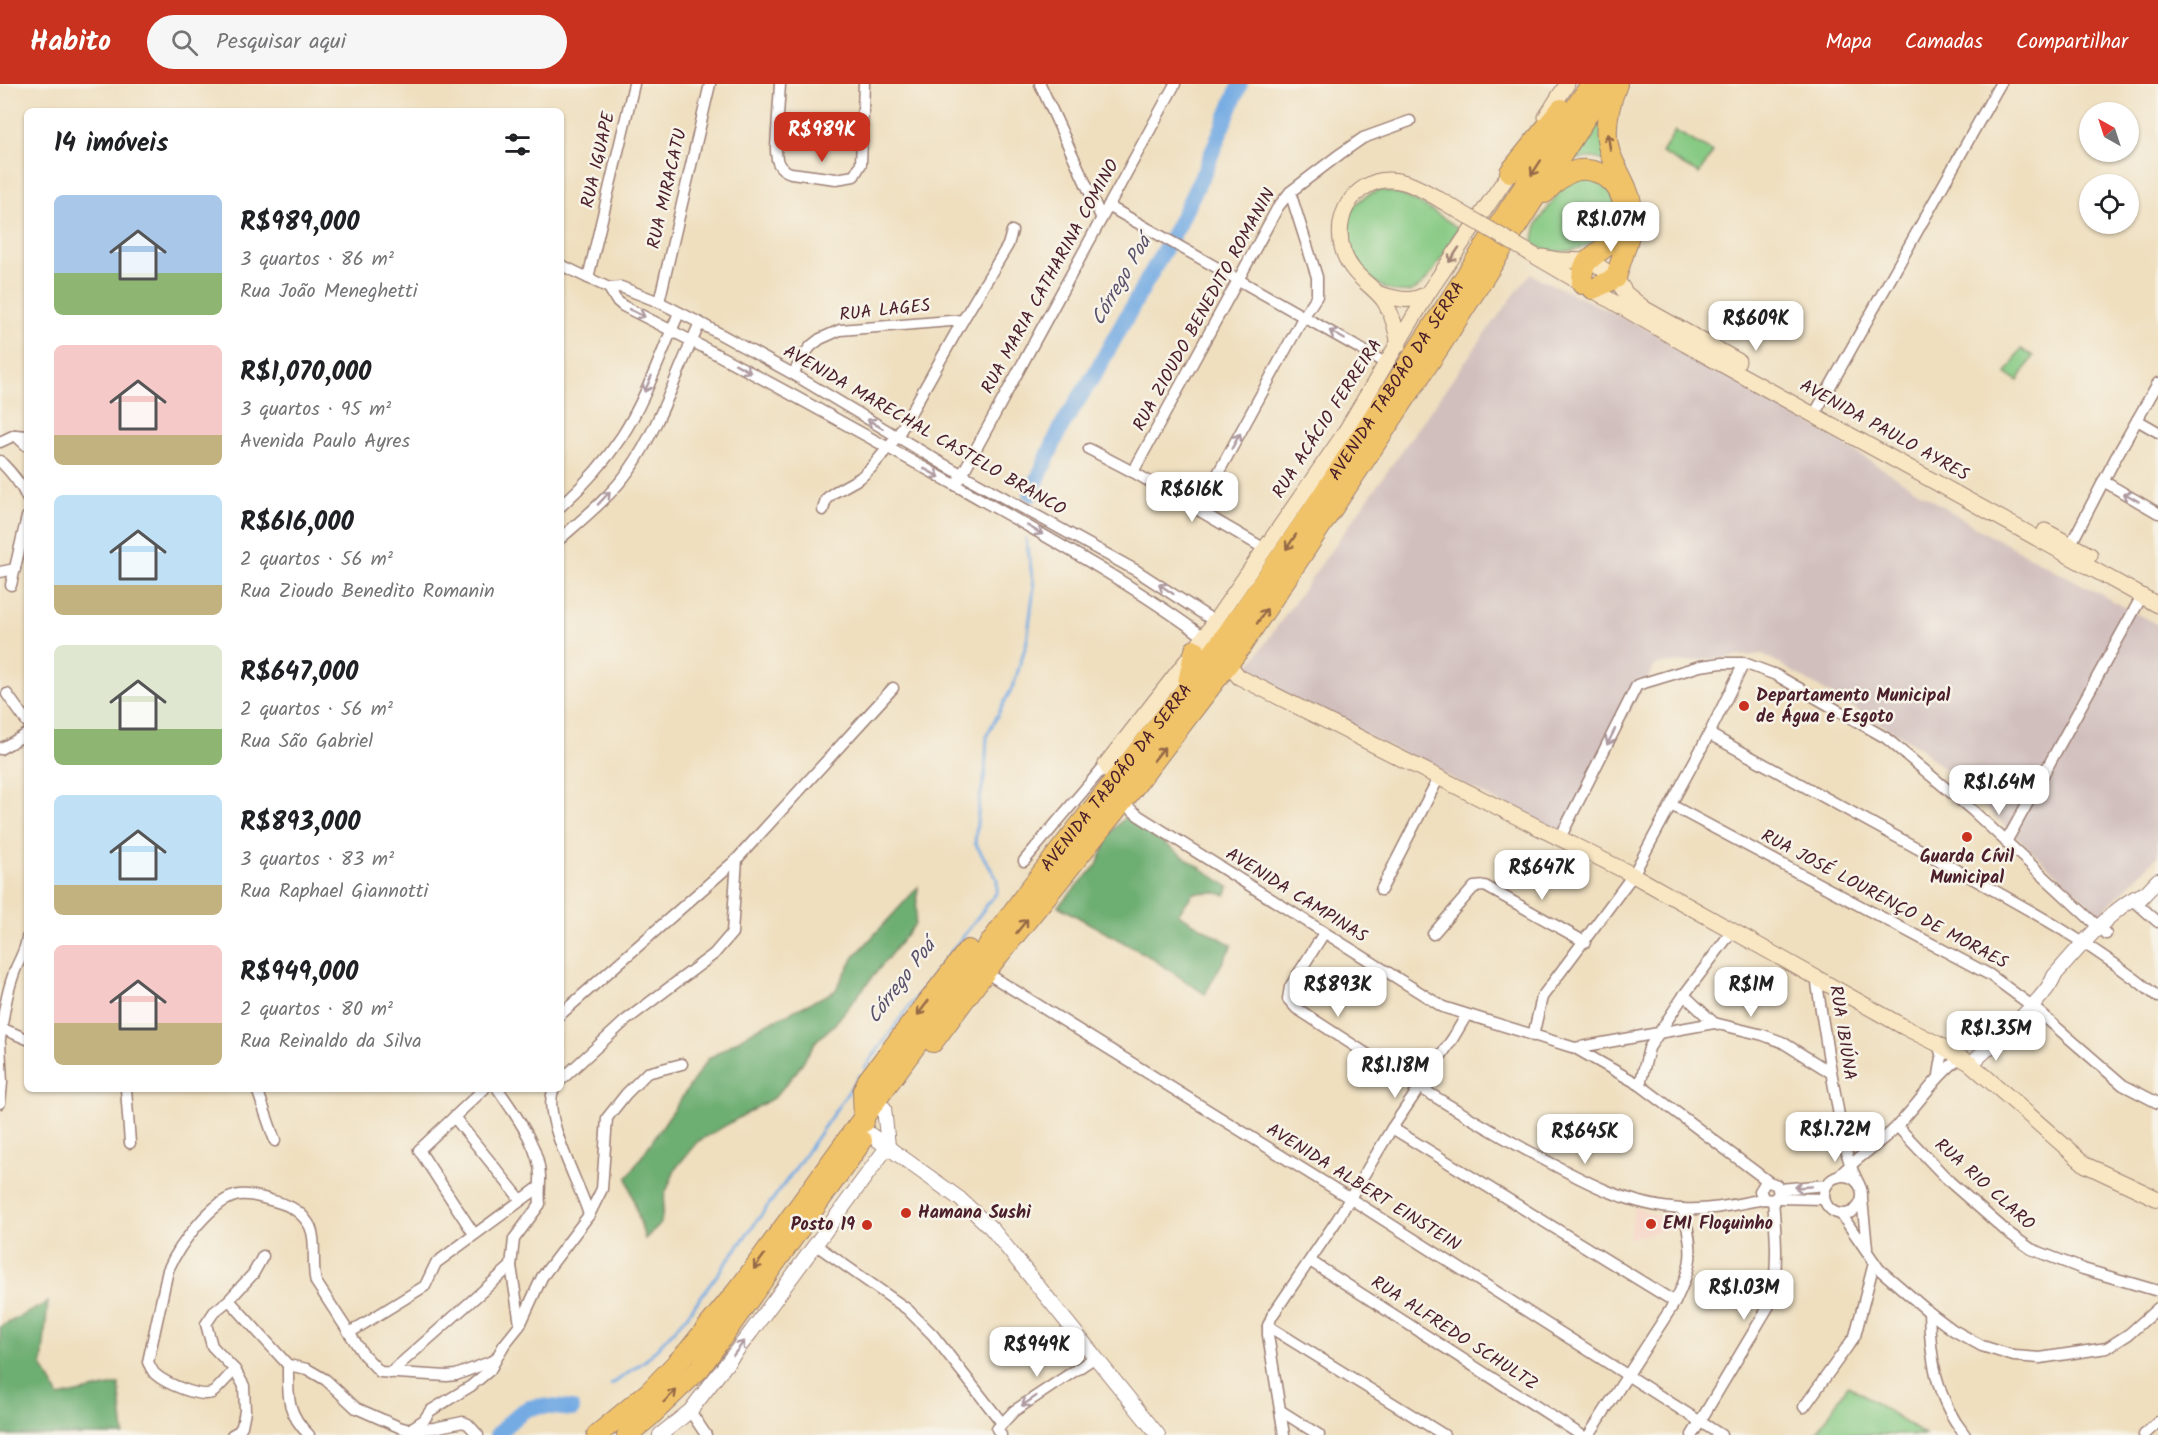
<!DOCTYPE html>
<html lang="pt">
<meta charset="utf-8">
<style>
:root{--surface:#fff;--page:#f6f6f6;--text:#202124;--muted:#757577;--accent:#c8321e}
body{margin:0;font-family:Kalam,sans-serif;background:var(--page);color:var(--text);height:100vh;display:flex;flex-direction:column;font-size:22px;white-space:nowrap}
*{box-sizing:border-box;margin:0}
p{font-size:20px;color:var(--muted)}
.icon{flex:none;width:33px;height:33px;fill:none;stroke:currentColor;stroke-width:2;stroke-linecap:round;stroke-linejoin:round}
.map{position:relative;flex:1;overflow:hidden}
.panel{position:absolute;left:24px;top:24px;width:540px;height:984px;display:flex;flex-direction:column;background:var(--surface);border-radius:9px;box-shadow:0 2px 4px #0004}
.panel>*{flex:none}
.needle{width:39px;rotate:321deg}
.buttons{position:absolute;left:2079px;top:18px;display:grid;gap:12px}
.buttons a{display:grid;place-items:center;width:60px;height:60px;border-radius:50%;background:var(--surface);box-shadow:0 2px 4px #0004;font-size:30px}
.price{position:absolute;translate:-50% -51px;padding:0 14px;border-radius:12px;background:#fff;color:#222;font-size:20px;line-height:39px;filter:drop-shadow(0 2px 3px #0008)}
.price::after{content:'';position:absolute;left:50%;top:36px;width:18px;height:14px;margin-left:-9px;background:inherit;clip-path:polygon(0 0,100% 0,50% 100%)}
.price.on{background:var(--accent);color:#fff}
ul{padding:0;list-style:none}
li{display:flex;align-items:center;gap:18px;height:150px;padding:0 30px}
li span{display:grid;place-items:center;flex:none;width:168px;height:120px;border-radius:9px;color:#555}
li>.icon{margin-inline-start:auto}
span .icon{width:72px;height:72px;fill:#fffc;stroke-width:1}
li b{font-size:26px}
h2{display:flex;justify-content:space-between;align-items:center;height:72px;padding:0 30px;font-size:26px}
header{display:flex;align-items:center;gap:36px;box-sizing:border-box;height:84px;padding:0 30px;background:var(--accent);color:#fff}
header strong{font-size:28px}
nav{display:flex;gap:33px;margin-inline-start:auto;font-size:21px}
.search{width:420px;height:54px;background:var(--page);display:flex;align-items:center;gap:15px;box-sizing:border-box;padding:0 21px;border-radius:33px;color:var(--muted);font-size:22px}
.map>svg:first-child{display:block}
</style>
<header>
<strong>Habito</strong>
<div class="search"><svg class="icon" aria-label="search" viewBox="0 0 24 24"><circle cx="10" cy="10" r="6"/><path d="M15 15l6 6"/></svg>Pesquisar aqui</div>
<nav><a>Mapa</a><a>Camadas</a><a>Compartilhar</a></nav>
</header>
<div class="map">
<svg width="2158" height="1351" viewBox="0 0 2158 1351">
<rect width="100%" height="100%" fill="#f7f3e8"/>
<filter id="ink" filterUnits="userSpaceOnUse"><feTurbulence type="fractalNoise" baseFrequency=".0167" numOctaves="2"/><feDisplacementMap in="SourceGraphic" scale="12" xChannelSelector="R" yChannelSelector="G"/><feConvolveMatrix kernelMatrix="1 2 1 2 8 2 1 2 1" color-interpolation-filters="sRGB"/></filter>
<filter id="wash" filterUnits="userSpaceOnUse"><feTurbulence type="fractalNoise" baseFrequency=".008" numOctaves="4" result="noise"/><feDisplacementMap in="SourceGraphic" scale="24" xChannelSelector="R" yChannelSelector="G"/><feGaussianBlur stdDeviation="1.35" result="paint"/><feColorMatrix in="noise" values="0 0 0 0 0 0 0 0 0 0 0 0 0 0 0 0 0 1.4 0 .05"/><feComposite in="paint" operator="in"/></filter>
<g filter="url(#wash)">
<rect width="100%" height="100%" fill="#efdfbf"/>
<polygon fill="#f6d2c3" points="1635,1123 1666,1135 1674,1144 1628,1155"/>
<polygon fill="#d1bfbd" points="1530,190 1641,242 1816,343 1982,447 2158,541 2158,772 2100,830 1921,664 1763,570 1655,581 1562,750 1244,589 1489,244"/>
<g fill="#87ca84" stroke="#687458" stroke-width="1.5">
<polygon points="1601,36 1609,78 1593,74 1576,75"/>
<polygon points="1675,47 1713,68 1699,90 1662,69"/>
<path d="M1594,94L1617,113C1617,121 1617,130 1615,137C1613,143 1607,147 1603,151C1584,167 1555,174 1533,160L1537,140L1563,102L1574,95Z"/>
<path d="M1380,106C1407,109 1435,128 1458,144C1447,162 1437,187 1420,202C1380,235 1302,131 1380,106Z"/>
<polygon points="2021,265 2033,272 2018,297 2006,290"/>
<polygon points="1848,1301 1925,1351 1816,1350"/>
</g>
<g fill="#6dae72" stroke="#5c664e" stroke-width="1.5">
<polygon points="1125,733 1229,803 1225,811 1214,808 1193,809 1178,830 1232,861 1205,910 1148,872 1058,822 1097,781 1111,748"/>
<polygon points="918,803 915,840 834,941 816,957 797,987 775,1013 697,1058 676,1084 665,1110 661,1139 645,1155 627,1094 708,975 756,945 835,907 854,873"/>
<polygon points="48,1218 42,1281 59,1313 119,1300 124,1351 0,1351 0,1243"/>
</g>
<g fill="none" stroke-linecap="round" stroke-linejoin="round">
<g stroke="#75abe3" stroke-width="3">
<polyline points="864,985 902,932 997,808 997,795 975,759 979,719 985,690 987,651 1014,600 1027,557 1034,503 1026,455"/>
<polyline points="611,1301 646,1276 686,1233 790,1092 860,991"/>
</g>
<g stroke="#75abe3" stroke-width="16">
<polyline points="1031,410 1061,343 1094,291 1177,143 1205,86 1240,0"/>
<path d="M497,1351C528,1319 528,1320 572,1325"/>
</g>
</g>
</g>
<g filter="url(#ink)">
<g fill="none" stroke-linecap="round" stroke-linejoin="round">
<g stroke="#9c7f75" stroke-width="13">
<g id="minor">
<path d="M780,0L776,64C776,77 778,85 791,89L836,95L854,92L861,80L864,0"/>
<polyline points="1040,0 1101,133"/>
<polyline points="1108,122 1387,280"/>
<polyline points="561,181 609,204 621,203 659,218 700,239 793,290 943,380 1137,487 1214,537"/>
<polyline points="588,194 634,0"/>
<path d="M609,204L616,216L623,222C735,278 845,340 955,401C1040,449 1125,495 1204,553"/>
<polyline points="659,218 710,0"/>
<polyline points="793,290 804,271 811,262 820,255 840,246 963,236"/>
<polyline points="1814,331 2000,0"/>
<polyline points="2137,336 2158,348"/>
<polyline points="15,351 27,362"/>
<polyline points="0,358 15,351 27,352"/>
<polyline points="1089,365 1133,388 1265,465"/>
<path d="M0,377C11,388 21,399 27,414"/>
<polyline points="1133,388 1278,123 1290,108 1340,70 1363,54 1410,37"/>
<polyline points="959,396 1175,0"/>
<polyline points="2103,397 2158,429"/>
<path d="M561,422C584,401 605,378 622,352C646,315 661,269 679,229"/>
<polyline points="823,426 826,415 833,409 860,394 871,384 897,353 963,236 1008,161 1012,147"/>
<polyline points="1198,426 1304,232 1317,212 1317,193 1290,108"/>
<path d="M561,454C585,433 611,412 630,385C659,344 678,285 700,239"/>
<polyline points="2071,460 2115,375 2158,299"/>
<polyline points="0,488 15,485"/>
<polyline points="11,501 27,433"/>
<polyline points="7,610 27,638"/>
<path d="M1709,650C1788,693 1867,736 1946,780C2019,820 2093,859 2158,913"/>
<polyline points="0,665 27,650"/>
<polyline points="1124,716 1129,724 1139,732 1443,923 1575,964 1640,1001 1769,1098 1777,1101 1779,1110 1773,1116 1764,1115 1760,1107 1765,1099 1769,1098"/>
<polyline points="1671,721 1990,891 2032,922 2123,1001 2158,1019"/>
<polyline points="1560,754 1637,601 1700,582 1722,579 1744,579 1776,591 1886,654 1973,727 2106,850"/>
<polyline points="2006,758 2142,512"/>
<polyline points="1024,777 1106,680"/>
<polyline points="1381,806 1439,693"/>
<polyline points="2132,815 2158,838"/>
<path d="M1324,849L1290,903L1288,915L1296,924C1373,974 1449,1024 1530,1068C1578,1094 1626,1122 1682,1125C1709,1127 1738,1120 1764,1115"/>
<polyline points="1433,850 1474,803 1485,802 1585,858"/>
<polyline points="985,888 1351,1115 1721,1351"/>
<path d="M1816,892C1822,935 1829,978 1837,1020C1842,1049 1845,1074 1859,1100"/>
<polyline points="1684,911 1714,939"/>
<polyline points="561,930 737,775 893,604"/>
<polyline points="1,944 27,955"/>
<polyline points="1533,952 1542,913 1633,791 1709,650 1744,579"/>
<path d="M0,955C3,933 6,911 14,889C18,877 26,867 27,854"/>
<polyline points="0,959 2,999 0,1019"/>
<polyline points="1938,960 1942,973 1939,991"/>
<polyline points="1575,964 1714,939 1763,951 1782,958 1830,988"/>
<polyline points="561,996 625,937 714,870 732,849 737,775"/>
<polyline points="1640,1001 1649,964 1684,911 1733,846"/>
<polyline points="126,1005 130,1059"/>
<polyline points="257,1005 275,1057"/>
<path d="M498,1005C514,1029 542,1065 540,1096C540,1104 539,1111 540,1120L514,1155L511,1182L520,1240"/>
<path d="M554,1005C540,1031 582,1104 589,1131"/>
<polyline points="454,1033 521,1116"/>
<polyline points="1897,1042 1950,1098 2006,1147 2031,1165 2083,1185 2158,1207"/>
<polyline points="1392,1044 1675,1218"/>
<circle cx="1843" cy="1111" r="19"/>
<path d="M1838,1093C1856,1073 1880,1061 1898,1041C1920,1018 1936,992 1961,973"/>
<polyline points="1779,1105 1827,1101"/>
<polyline points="1777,1114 1824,1115"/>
<polyline points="1862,1115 1867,1164"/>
<polyline points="1841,1130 1879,1185 1929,1228 1953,1246 1982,1262 2014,1272 2040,1274 2107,1264 2129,1250 2158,1224"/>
<polyline points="474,1150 419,1066 484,1005"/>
<polyline points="816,1161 907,1225 933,1251 1002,1339"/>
<polyline points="1310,1177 1581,1351"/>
<polyline points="229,1216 288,1281"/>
<path d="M1929,1228C1930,1273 1936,1315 1965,1351"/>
<polyline points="1268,1242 1444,1351"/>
<polyline points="349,1249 425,1202 436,1179 538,1104"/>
<path d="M235,1286C230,1290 215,1308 212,1309C199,1314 165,1299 155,1290C152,1287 150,1282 148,1278L168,1186C178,1163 212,1115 239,1111C248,1110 261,1113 270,1116C286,1120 299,1125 308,1139C318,1153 311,1181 316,1198L363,1270L380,1288L447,1292L456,1291L495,1276"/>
<polyline points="390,1289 511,1182"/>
<polyline points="1804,1323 1855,1252 1874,1179"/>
<polyline points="690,1327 706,1351"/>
<polyline points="1281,1327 1319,1351"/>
<polyline points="409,1346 424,1336 430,1327 471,1302 490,1286 504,1261 520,1241 542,1193 589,1131 602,1105 607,1034 626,1010 647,989 682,980"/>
<polyline points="232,1351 239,1347 242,1342 245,1327 244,1302 235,1286 212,1262 206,1240 214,1228 229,1216 253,1190 263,1172"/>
<path d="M309,1351C286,1328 288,1312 288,1281L307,1285L326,1296L356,1324L399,1343L409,1346L434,1344L463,1338L468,1340L478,1351"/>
<polyline points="1001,1351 997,1345 1014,1327 1094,1274"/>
<polyline points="1284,1351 1268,1251 1268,1242 1272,1232 1337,1136 1392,1044 1453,954 1466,932"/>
<path d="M1589,1351L1675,1218C1694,1179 1694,1167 1683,1125"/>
<path d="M1692,1351L1770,1220C1779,1185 1776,1151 1773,1116"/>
<polyline points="2144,1351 2158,1338"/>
</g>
</g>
<g stroke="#9c7f75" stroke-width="16">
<g id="tertiary">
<polyline points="2139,816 2158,796"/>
<path d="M1971,980C1991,961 2047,914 2054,892C2076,867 2113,822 2143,810"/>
<polyline points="884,1024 888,1062"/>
<polyline points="868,1049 960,1115 992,1145 1158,1351"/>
<polyline points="660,1351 690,1327 751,1248 888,1062"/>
</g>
</g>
<g stroke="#9c7f75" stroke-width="17">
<g id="secondary">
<polyline points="1546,33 1567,0"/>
<polyline points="1523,165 1685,260 2158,521"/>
<polyline points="1543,173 1559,176 1588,177 1594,179 1616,194 1626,210 1645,225 1738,277"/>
<path d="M1379,210C1398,215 1411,220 1428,209"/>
<path d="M1399,261C1396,246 1393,231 1384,217C1376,205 1361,197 1352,184C1333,159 1337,120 1365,103C1391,86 1419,103 1442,117"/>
<polyline points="2045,447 2090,471"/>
<polyline points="1214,537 1228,580 1239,593 1633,791 1904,943 1938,960 1971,980 2086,1081 2158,1115"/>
<polyline points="1118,705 1106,680 1195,566 1342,353 1428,209 1515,81"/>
</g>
</g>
<g stroke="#9c7f75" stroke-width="22">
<g id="motorway">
<polyline points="1510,88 1561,25"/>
<path d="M1545,109C1554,99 1566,88 1579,86C1592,85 1604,90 1613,99C1627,115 1628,143 1612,158C1604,165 1594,170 1587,178C1582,184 1582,192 1582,200"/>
<path d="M1593,205L1616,194C1621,173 1635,144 1632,123C1629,104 1618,89 1611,72C1602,48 1608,23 1617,0"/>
<polyline points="1188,598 1195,566"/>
<polyline points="933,958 985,888 1124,716 1240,564 1446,253 1607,0"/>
<polyline points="864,1038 863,1007 868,996 968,866"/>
<path id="s1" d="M597,1351L649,1308L689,1266L741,1202L1028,807L1187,605L1240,532L1311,429L1591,0"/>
<polyline points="627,1351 648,1334 700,1284 862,1057"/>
</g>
</g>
<use href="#minor" stroke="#fff" stroke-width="10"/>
<use href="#tertiary" stroke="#fff" stroke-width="14"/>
<use href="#secondary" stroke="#f9e7c3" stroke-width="15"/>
<use href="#motorway" stroke="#f1c369" stroke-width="20"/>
<g stroke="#9c7f75" stroke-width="17" stroke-linecap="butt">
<polyline id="secondary-bridge" points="1442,117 1523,165"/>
</g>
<use href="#secondary-bridge" stroke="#f9e7c3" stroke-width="15"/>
</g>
<defs><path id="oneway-shaft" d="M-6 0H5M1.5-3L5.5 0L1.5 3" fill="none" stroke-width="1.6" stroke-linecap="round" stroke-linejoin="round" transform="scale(1.5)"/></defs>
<g stroke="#956947">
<use href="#oneway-shaft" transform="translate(1609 58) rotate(-99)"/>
<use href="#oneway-shaft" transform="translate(1536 84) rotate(123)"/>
<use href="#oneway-shaft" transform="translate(1291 458) rotate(124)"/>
<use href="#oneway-shaft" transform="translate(1262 532) rotate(-56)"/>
<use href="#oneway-shaft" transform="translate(1159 670) rotate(-52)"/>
<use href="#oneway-shaft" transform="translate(1022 842) rotate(-52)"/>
<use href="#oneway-shaft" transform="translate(923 924) rotate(127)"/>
<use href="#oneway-shaft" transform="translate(759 1178) rotate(126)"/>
<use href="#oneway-shaft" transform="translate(670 1312) rotate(-44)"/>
</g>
<use stroke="#a28377" href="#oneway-shaft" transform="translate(1454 171) rotate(124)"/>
<g stroke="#ae9aa0">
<use href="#oneway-shaft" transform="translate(637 229) rotate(26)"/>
<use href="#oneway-shaft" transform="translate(1337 251) rotate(-150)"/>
<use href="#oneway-shaft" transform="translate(743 284) rotate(29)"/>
<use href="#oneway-shaft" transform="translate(648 300) rotate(114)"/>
<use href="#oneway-shaft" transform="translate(875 340) rotate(-149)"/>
<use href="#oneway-shaft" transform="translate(1236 357) rotate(-61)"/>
<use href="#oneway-shaft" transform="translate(932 389) rotate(29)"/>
<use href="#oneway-shaft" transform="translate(2131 413) rotate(-150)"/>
<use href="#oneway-shaft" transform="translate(604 414) rotate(-47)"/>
<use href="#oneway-shaft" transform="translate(1035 446) rotate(30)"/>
<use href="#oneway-shaft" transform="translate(1166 505) rotate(-146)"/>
<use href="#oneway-shaft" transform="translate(1611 653) rotate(117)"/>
<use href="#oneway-shaft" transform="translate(1803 1103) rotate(176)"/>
<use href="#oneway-shaft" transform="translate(739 1264) rotate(-52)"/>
<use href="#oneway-shaft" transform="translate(1029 1317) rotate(146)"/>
</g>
</g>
<g fill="#c8321e" stroke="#f7f3e8" stroke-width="2">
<circle cx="1744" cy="622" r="6"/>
<circle cx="1967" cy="753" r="6"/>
<circle cx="906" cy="1129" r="6"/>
<circle cx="1651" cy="1140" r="6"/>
<circle cx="867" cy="1141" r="6"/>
</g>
<g text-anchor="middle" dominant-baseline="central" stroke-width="5" stroke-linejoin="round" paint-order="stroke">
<g font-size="18" fill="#4a1f2b" stroke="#f7f3e8">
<text transform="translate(599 76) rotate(-77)">RUA IGUAPE</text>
<text transform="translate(668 105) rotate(-77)">RUA MIRACATU</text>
<text transform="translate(1051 193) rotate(-61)">RUA MARIA CATHARINA COMINO</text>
<text transform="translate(1205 226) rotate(-61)">RUA ZIOUDO BENEDITO ROMANIN</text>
<text transform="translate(885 227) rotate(-6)">RUA LAGES</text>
<text stroke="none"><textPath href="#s1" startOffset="1326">AVENIDA TABOÃO DA SERRA</textPath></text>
<text transform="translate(1328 335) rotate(-57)">RUA ACÁCIO FERREIRA</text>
<text transform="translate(924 347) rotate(30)">AVENIDA MARECHAL CASTELO BRANCO</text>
<text transform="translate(1884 347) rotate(29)">AVENIDA PAULO AYRES</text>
<text stroke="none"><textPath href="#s1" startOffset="840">AVENIDA TABOÃO DA SERRA</textPath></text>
<text transform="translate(1296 812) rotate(32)">AVENIDA CAMPINAS</text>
<text transform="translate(1884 816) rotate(28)">RUA JOSÉ LOURENÇO DE MORAES</text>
<text transform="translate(1842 949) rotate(81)">RUA IBIÚNA</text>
<text transform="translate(1984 1101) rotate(42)">RUA RIO CLARO</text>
<text transform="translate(1363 1104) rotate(32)">AVENIDA ALBERT EINSTEIN</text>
<text transform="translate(1454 1250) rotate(33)">RUA ALFREDO SCHULTZ</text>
</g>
<g font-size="18" font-weight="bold" fill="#4a1f2b" stroke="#f7f3e8" text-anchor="start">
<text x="1756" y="612">Departamento Municipal<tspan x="1756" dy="21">de Água e Esgoto</tspan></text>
<text x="1967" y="773" text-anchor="middle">Guarda Cívil<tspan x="1967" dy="21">Municipal</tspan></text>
<text x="918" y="1129">Hamana Sushi</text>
<text x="1663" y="1140">EMI Floquinho</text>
<text x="855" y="1141" text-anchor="end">Posto 19</text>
</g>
<g font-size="20" font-style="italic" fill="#59506b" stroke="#f7f3e8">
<text transform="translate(1122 197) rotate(-60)">Córrego Poá</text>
<text transform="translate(902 898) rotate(-53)">Córrego Poá</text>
</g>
</g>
</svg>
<div class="buttons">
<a><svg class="needle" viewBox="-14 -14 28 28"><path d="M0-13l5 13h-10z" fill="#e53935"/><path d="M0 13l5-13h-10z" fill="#757577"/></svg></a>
<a><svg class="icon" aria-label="locate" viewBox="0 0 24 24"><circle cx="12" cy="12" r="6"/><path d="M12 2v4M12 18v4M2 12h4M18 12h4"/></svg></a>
</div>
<b class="price on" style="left:822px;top:79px">R$989K</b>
<b class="price" style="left:1611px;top:169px">R$1.07M</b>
<b class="price" style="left:1756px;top:268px">R$609K</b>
<b class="price" style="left:1192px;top:439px">R$616K</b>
<b class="price" style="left:1999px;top:732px">R$1.64M</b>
<b class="price" style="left:1542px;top:817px">R$647K</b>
<b class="price" style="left:1338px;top:934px">R$893K</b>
<b class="price" style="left:1751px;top:934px">R$1M</b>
<b class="price" style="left:1996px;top:978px">R$1.35M</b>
<b class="price" style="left:1395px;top:1015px">R$1.18M</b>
<b class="price" style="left:1835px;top:1079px">R$1.72M</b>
<b class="price" style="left:1585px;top:1081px">R$645K</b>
<b class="price" style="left:1744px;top:1237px">R$1.03M</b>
<b class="price" style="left:1037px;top:1294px">R$949K</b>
<section class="panel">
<h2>14 imóveis<svg class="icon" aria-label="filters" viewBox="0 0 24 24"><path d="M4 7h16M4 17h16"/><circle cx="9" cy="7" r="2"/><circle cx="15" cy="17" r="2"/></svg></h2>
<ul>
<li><span style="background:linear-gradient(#a9c7e8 65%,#8fb573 0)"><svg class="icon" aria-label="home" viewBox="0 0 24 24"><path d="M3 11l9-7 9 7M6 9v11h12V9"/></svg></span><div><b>R$989,000</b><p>3 quartos · 86 m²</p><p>Rua João Meneghetti</p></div></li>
<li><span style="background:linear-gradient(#f6c9c9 75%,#c2b280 0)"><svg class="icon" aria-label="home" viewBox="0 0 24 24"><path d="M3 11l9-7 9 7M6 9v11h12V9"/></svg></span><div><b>R$1,070,000</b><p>3 quartos · 95 m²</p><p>Avenida Paulo Ayres</p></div></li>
<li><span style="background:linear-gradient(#bfe0f5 75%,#c2b280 0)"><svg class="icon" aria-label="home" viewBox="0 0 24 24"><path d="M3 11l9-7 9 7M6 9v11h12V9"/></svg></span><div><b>R$616,000</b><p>2 quartos · 56 m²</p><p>Rua Zioudo Benedito Romanin</p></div></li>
<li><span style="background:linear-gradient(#dfe7d0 70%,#8fb573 0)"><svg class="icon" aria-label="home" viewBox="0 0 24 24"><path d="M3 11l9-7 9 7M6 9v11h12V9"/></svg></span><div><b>R$647,000</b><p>2 quartos · 56 m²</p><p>Rua São Gabriel</p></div></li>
<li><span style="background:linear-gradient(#bfe0f5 75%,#c2b280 0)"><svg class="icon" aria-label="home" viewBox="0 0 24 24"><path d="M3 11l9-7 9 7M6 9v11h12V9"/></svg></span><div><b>R$893,000</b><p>3 quartos · 83 m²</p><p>Rua Raphael Giannotti</p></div></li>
<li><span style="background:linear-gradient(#f6c9c9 65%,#c2b280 0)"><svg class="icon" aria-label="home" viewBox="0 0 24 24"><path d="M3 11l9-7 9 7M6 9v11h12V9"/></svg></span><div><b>R$949,000</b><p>2 quartos · 80 m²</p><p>Rua Reinaldo da Silva</p></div></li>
</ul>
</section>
</div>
